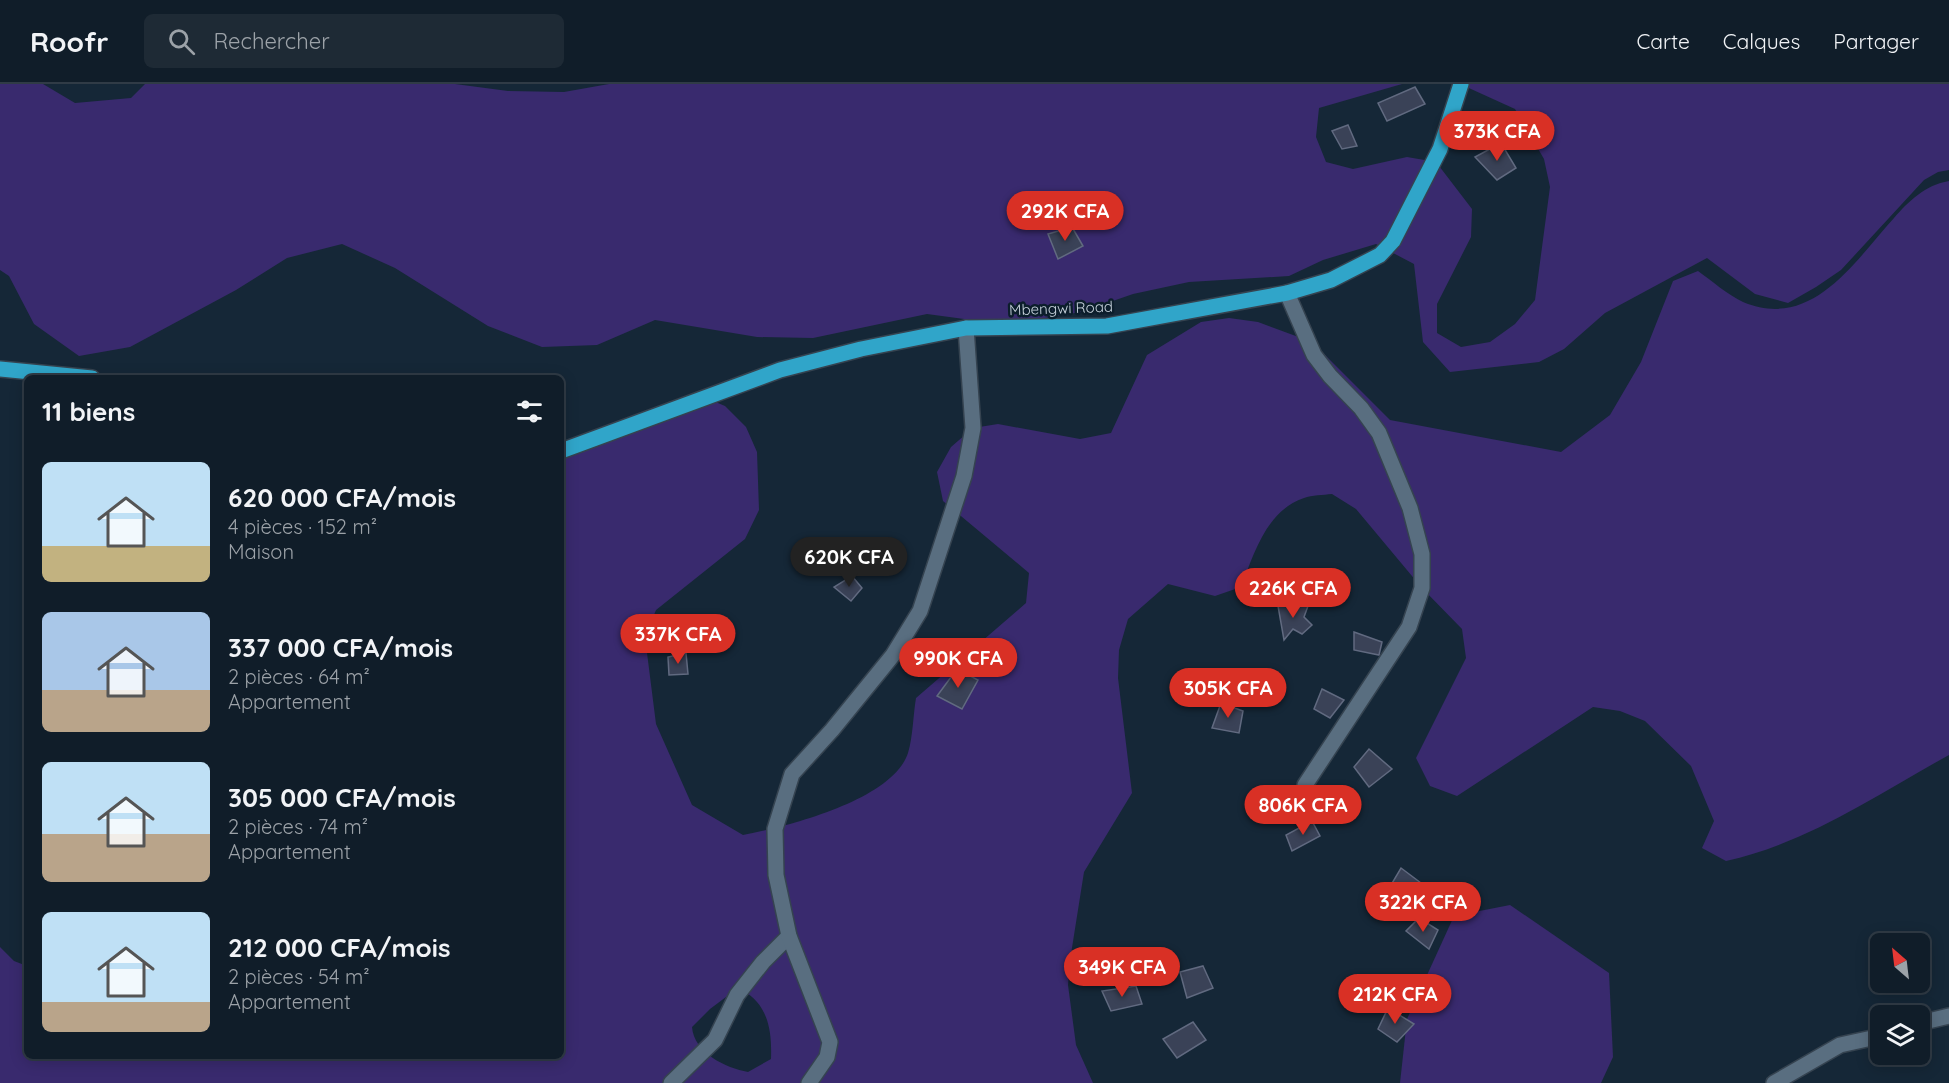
<!DOCTYPE html>
<html lang="fr">
<meta charset="utf-8">
<style>
:root{--surface:#101d29;--page:#1e2a35;--text:#f1f3f6;--muted:#9ca2a8;--line:#303b46;--accent:#d93025}
body{margin:0;font-family:Quicksand,sans-serif;background:var(--page);color:var(--text);height:100vh;display:flex;flex-direction:column;font-size:22px;white-space:nowrap}
*{box-sizing:border-box;margin:0}
p{font-size:20px;color:var(--muted)}
.icon{flex:none;width:33px;height:33px;fill:none;stroke:currentColor;stroke-width:2;stroke-linecap:round;stroke-linejoin:round}
.map{position:relative;flex:1;overflow:hidden}
.details{position:absolute;left:24px;top:291px;width:540px;height:684px;display:flex;flex-direction:column;background:var(--surface);border-radius:9px;box-shadow:0 3px 15px #0003,0 0 0 2px var(--line)}
.details>*{flex:none}
.needle{width:39px;rotate:332deg}
.tools{position:absolute;left:1870px;top:849px;display:grid;gap:12px}
.tools a{display:grid;place-items:center;width:60px;height:60px;border-radius:9px;background:var(--surface);box-shadow:0 3px 15px #0003,0 0 0 2px var(--line);font-size:30px}
.price{position:absolute;translate:-50% -51px;padding:0 14px;border-radius:21px;background:var(--accent);color:#fff;font-size:20px;line-height:39px;filter:drop-shadow(0 2px 3px #0008)}
.price::after{content:'';position:absolute;left:50%;top:36px;width:18px;height:14px;margin-left:-9px;background:inherit;clip-path:polygon(0 0,100% 0,50% 100%)}
.price.active{background:#222;color:#fff}
ul{padding:0;list-style:none}
li{display:flex;align-items:center;gap:18px;height:150px;padding:0 18px}
li span{display:grid;place-items:center;flex:none;width:168px;height:120px;border-radius:9px;color:#555}
li>.icon{margin-inline-start:auto}
span .icon{width:72px;height:72px;fill:#fffc;stroke-width:1}
li b{font-size:26px}
h2{display:flex;justify-content:space-between;align-items:center;height:72px;padding:0 18px;font-size:26px}
header{display:flex;align-items:center;gap:36px;box-sizing:border-box;height:84px;padding:0 30px;background:var(--surface);border-bottom:2px solid var(--line)}
header strong{font-size:28px}
nav{display:flex;gap:33px;margin-inline-start:auto;font-size:21px}
.search{width:420px;height:54px;background:var(--page);display:flex;align-items:center;gap:15px;box-sizing:border-box;padding:0 21px;border-radius:9px;color:var(--muted);font-size:22px}
.map>svg:first-child{display:block}
</style>
<header>
<strong>Roofr</strong>
<div class="search"><svg class="icon" aria-label="search" viewBox="0 0 24 24"><circle cx="10" cy="10" r="6"/><path d="M15 15l6 6"/></svg>Rechercher</div>
<nav><a>Carte</a><a>Calques</a><a>Partager</a></nav>
</header>
<div class="map">
<svg width="1949" height="999" viewBox="0 0 1949 999">
<rect width="100%" height="100%" fill="#152737"/>
<g fill="#392a6e" fill-rule="evenodd">
<polygon points="0,0 43,0 75,19 131,14 145,0 455,0 508,7 564,8 609,0 1402,0 1319,24 1316,53 1326,78 1353,85 1407,73 1436,78 1472,125 1471,153 1437,220 1437,249 1461,263 1490,258 1515,240 1535,216 1550,103 1544,75 1515,25 1460,0 1949,0 1949,86 1938,88 1924,96 1841,186 1816,203 1788,219 1755,210 1707,174 1605,229 1564,265 1539,278 1450,288 1423,258 1414,180 1376,160 1323,176 1289,192 1189,198 1133,210 1081,228 1021,238 979,237 927,230 813,254 757,253 655,236 597,261 542,263 488,242 395,184 342,160 287,174 236,206 130,263 79,272 34,240 9,192 0,186"/>
<path d="M1949,97V671C1878,710 1806,760 1726,777L1702,764L1714,737L1691,682L1645,637L1620,627L1593,623L1457,712L1430,702L1416,674L1466,574L1462,545L1422,504L1356,425L1332,410C1323,411 1312,411 1304,414C1266,427 1254,470 1241,503L1215,512L1168,500L1128,535L1119,566L1118,594L1132,709L1084,788L1071,870L1068,901L1076,961L1093,999H0V863L14,877L27,882V972H561V375L669,318L699,311L725,322L746,343L757,368L759,426L745,455L656,526L645,553L656,640L692,721L743,751C786,743 893,716 908,669C913,652 913,632 916,614L1026,519L1029,489L943,417L937,388L951,363L973,344L998,340L1080,355L1111,349L1147,271L1201,238L1229,234L1258,238L1312,258L1390,336L1561,368L1610,331L1641,278L1673,197L1698,187C1712,197 1728,211 1743,218C1812,247 1854,178 1894,134C1909,117 1925,101 1949,97ZM738,904C768,918 772,945 771,975L748,988C726,984 694,969 692,943L710,925Z"/>
<polygon points="1510,821 1609,889 1613,973 1601,999 1400,999 1407,935 1454,832"/>
</g>
<g fill="#3a4257" stroke="#616a80" stroke-width="1.5">
<polygon points="1415,3 1425,20 1387,37 1378,19"/>
<polygon points="1348,41 1357,62 1342,65 1332,47"/>
<polygon points="1501,59 1516,84 1497,96 1475,73"/>
<polygon points="1072,143 1083,162 1058,175 1048,150"/>
<polygon points="852,492 862,504 851,517 834,503"/>
<polygon points="1278,522 1308,522 1304,533 1312,541 1302,550 1293,545 1284,556"/>
<polygon points="1354,548 1382,558 1379,571 1354,566"/>
<polygon points="686,569 688,590 669,591 668,573"/>
<polygon points="957,585 978,596 962,625 937,612"/>
<polygon points="1322,605 1344,616 1330,634 1314,625"/>
<polygon points="1221,619 1243,627 1239,649 1212,644"/>
<polygon points="1369,665 1392,685 1369,703 1354,683"/>
<polygon points="1312,737 1320,752 1292,767 1286,751"/>
<polygon points="1401,784 1425,802 1409,820 1388,806"/>
<polygon points="1419,834 1438,846 1429,865 1406,847"/>
<polygon points="1203,882 1213,904 1187,914 1180,888"/>
<polygon points="1136,902 1142,920 1111,927 1102,907"/>
<polygon points="1388,924 1414,940 1397,958 1378,945"/>
<polygon points="1193,938 1206,956 1177,974 1163,955"/>
</g>
<g fill="none" stroke-linecap="round" stroke-linejoin="round">
<g stroke="#354350" stroke-width="18">
<g id="street">
<polyline points="1287,209 1314,271 1330,292 1361,324 1379,349 1410,424 1422,470 1422,504 1409,543 1305,701"/>
<polyline points="1920,939 1949,932"/>
<polyline points="671,999 715,956 737,911 763,878 789,852"/>
<polyline points="809,999 827,973 830,958 789,852 776,791 775,745 792,690 832,646 893,571 920,527 964,392 973,344 966,244"/>
<polyline points="1774,999 1840,961 1881,952"/>
</g>
</g>
<g stroke="#354350" stroke-width="18">
<g id="primary">
<polyline points="0,285 92,294"/>
<polyline points="561,367 780,286 861,265 966,244 1107,242 1287,209 1331,196 1380,171 1393,157 1440,65 1461,0"/>
</g>
</g>
<use href="#street" stroke="#596e80" stroke-width="15"/>
<use href="#primary" stroke="#30a5c9" stroke-width="15"/>
</g>
<g text-anchor="middle" dominant-baseline="central" stroke-width="5" stroke-linejoin="round" paint-order="stroke">
<g font-size="15" fill="#c8d3dd" stroke="#0c1e2c">
<text transform="translate(1061 224) rotate(-2)">Mbengwi Road</text>
</g>
</g>
</svg>
<div class="tools">
<a><svg class="needle" viewBox="-14 -14 28 28"><path d="M0-13l5 13h-10z" fill="#e53935"/><path d="M0 13l5-13h-10z" fill="#9ca2a8"/></svg></a>
<a><svg class="icon" aria-label="layers" viewBox="0 0 24 24"><path d="M12 4l9 5-9 5-9-5zM3 14l9 5 9-5"/></svg></a>
</div>
<b class="price" style="left:1497px;top:78px">373K CFA</b>
<b class="price" style="left:1065px;top:158px">292K CFA</b>
<b class="price active" style="left:849px;top:504px">620K CFA</b>
<b class="price" style="left:1293px;top:535px">226K CFA</b>
<b class="price" style="left:678px;top:581px">337K CFA</b>
<b class="price" style="left:958px;top:605px">990K CFA</b>
<b class="price" style="left:1228px;top:635px">305K CFA</b>
<b class="price" style="left:1303px;top:752px">806K CFA</b>
<b class="price" style="left:1423px;top:849px">322K CFA</b>
<b class="price" style="left:1122px;top:914px">349K CFA</b>
<b class="price" style="left:1395px;top:941px">212K CFA</b>
<section class="details">
<h2>11 biens<svg class="icon" aria-label="filters" viewBox="0 0 24 24"><path d="M4 7h16M4 17h16"/><circle cx="9" cy="7" r="2"/><circle cx="15" cy="17" r="2"/></svg></h2>
<ul>
<li><span style="background:linear-gradient(#bfe0f5 70%,#c2b280 0)"><svg class="icon" aria-label="home" viewBox="0 0 24 24"><path d="M3 11l9-7 9 7M6 9v11h12V9"/></svg></span><div><b>620 000 CFA/mois</b><p>4 pièces · 152 m²</p><p>Maison</p></div></li>
<li><span style="background:linear-gradient(#a9c7e8 65%,#b9a48a 0)"><svg class="icon" aria-label="home" viewBox="0 0 24 24"><path d="M3 11l9-7 9 7M6 9v11h12V9"/></svg></span><div><b>337 000 CFA/mois</b><p>2 pièces · 64 m²</p><p>Appartement</p></div></li>
<li><span style="background:linear-gradient(#bfe0f5 60%,#b9a48a 0)"><svg class="icon" aria-label="home" viewBox="0 0 24 24"><path d="M3 11l9-7 9 7M6 9v11h12V9"/></svg></span><div><b>305 000 CFA/mois</b><p>2 pièces · 74 m²</p><p>Appartement</p></div></li>
<li><span style="background:linear-gradient(#bfe0f5 75%,#b9a48a 0)"><svg class="icon" aria-label="home" viewBox="0 0 24 24"><path d="M3 11l9-7 9 7M6 9v11h12V9"/></svg></span><div><b>212 000 CFA/mois</b><p>2 pièces · 54 m²</p><p>Appartement</p></div></li>
</ul>
</section>
</div>
